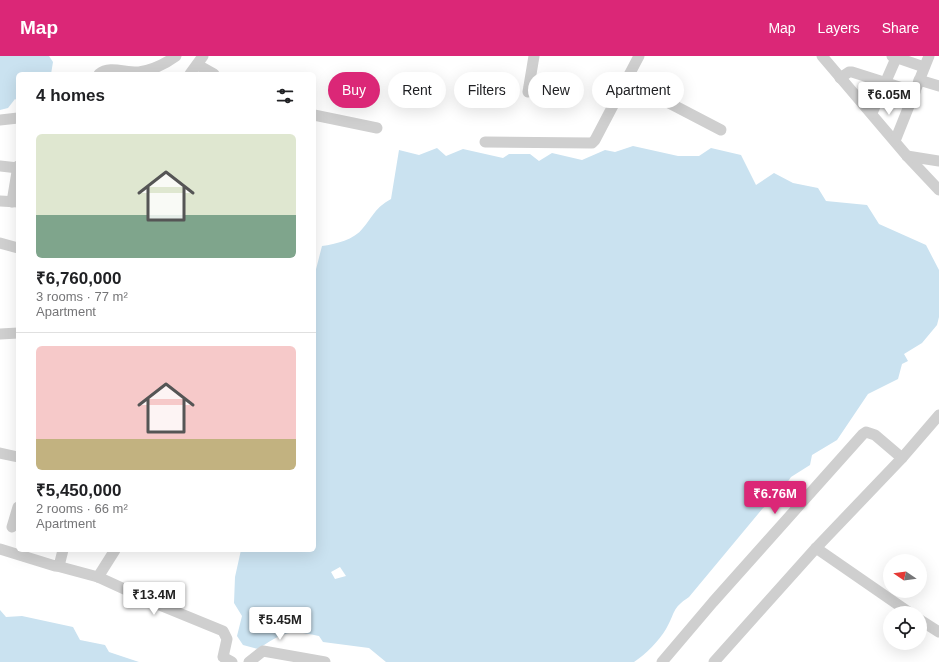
<!DOCTYPE html>
<meta charset="utf-8">
<style>
:root{--surface:#fff;--page:#f2f2f2;--text:#202124;--muted:#757577;--line:#e0e0e0;--accent:#db2777}
body{margin:0;font-family:Helvetica,sans-serif;background:var(--page);color:var(--text);height:100vh;display:flex;flex-direction:column;font-size:15px;white-space:nowrap}
*{box-sizing:border-box;margin:0}
p{font-size:13px;color:var(--muted)}
.icon{flex:none;width:22px;height:22px;fill:none;stroke:currentColor;stroke-width:2;stroke-linecap:round;stroke-linejoin:round}
.map{position:relative;flex:1;overflow:hidden}
.panel{position:absolute;left:16px;top:16px;width:300px;height:480px;display:flex;flex-direction:column;background:var(--surface);border-radius:6px;box-shadow:0 4px 16px #0002}
.panel>*{flex:none}
.guide{position:absolute;left:328px;top:16px;width:380px;height:36px;display:flex;gap:8px}
.needle{width:26px;rotate:283deg}
.fabs{position:absolute;left:883px;top:498px;display:grid;gap:8px}
.fabs a{display:grid;place-items:center;width:44px;height:44px;border-radius:50%;background:var(--surface);box-shadow:0 4px 16px #0002;font-size:20px}
.price{position:absolute;translate:-50% -34px;padding:0 9px;border-radius:4px;background:#fff;color:#222;font-size:13px;line-height:26px;filter:drop-shadow(0 1px 2px #0008)}
.price::after{content:'';position:absolute;left:50%;top:24px;width:12px;height:9px;margin-left:-6px;background:inherit;clip-path:polygon(0 0,100% 0,50% 100%)}
.price.selected{background:var(--accent);color:#fff}
ul{padding:0;list-style:none}
li{display:grid;align-content:center;gap:8px;height:212px;padding:0 20px}
li+li{border-top:1px solid var(--line)}
li span{display:grid;place-items:center;height:124px;border-radius:6px;color:#555}
li>.icon{margin-inline-start:auto}
span .icon{width:72px;height:72px;fill:#fffc;stroke-width:1}
li b{font-size:17px}
h2{display:flex;justify-content:space-between;align-items:center;height:48px;padding:0 20px;font-size:17px}
.pill{padding:0 14px;border-radius:18px;background:var(--surface);box-shadow:0 4px 16px #0002;font-size:14px;line-height:36px}
.pill.selected{background:var(--accent);color:#fff}
header{display:flex;align-items:center;gap:24px;box-sizing:border-box;height:56px;padding:0 20px;background:var(--accent);color:#fff}
header strong{font-size:19px}
nav{display:flex;gap:22px;margin-inline-start:auto;font-size:14px}
.map>svg:first-child{display:block}
</style>
<header>
<strong>Map</strong>
<nav><a>Map</a><a>Layers</a><a>Share</a></nav>
</header>
<div class="map">
<svg width="939" height="606" viewBox="0 0 939 606">
<rect width="100%" height="100%" fill="#fff"/>
<g fill="#cae2f0" fill-rule="evenodd">
<polygon points="0,0 49,0 53,6 51,18 18,18 18,45 15,43 8,52 0,54"/>
<path d="M633,90L678,100H699L711,92L741,99L756,129L774,117L793,127L818,132L826,145L867,149L879,168L926,189L939,214V261L937,269L922,287L904,298L908,305L902,308L898,323L868,338L837,384L812,399L810,409L791,421L775,444L763,452L689,541C671,553 676,556 666,573C659,585 646,598 634,606H386L369,592L323,586L319,580C288,573 284,576 258,593L243,589L237,580L242,560L234,547L235,521L241,494H314V221L322,190C336,188 354,184 363,172C374,159 375,152 391,143L399,94L419,99L437,92L446,100L463,93L503,102L509,98H530L539,105L552,97L582,104L605,94L615,96ZM340,511L346,520L335,523L331,516Z"/>
<polygon points="0,554 6,561 22,560 73,571 80,584 105,589 109,596 139,606 0,606"/>
</g>
<g fill="none" stroke-linecap="round" stroke-linejoin="round">
<g stroke="#cfcfcf" stroke-width="11">
<polyline points="822,0 907,100 939,134"/>
<polyline points="892,0 924,11"/>
<polyline points="198,9 214,18"/>
<path d="M99,18C110,9 125,17 139,16C152,14 165,8 176,0"/>
<polyline points="190,18 203,0"/>
<polyline points="840,22 849,16 852,16 915,36"/>
<polyline points="919,24 939,30"/>
<polyline points="627,25 721,74"/>
<polyline points="528,36 534,0"/>
<polyline points="872,57 897,0"/>
<polyline points="314,59 377,72"/>
<polyline points="0,64 18,62"/>
<polyline points="895,85 929,0"/>
<polyline points="485,86 592,87 595,84 639,0"/>
<polyline points="907,100 939,105"/>
<polyline points="0,110 18,112"/>
<polyline points="0,145 18,146"/>
<polyline points="12,146 18,110"/>
<polyline points="0,187 18,192"/>
<polyline points="0,278 18,277"/>
<polyline points="0,397 18,401"/>
<polyline points="12,471 18,451"/>
<polyline points="816,492 910,557"/>
<polyline points="0,493 55,510 58,510 60,506 63,494"/>
<polyline points="57,510 98,521 157,548 223,575 227,583 223,601 232,606"/>
<polyline points="98,521 115,494"/>
<polyline points="920,564 939,576"/>
<polyline points="249,606 263,595 325,606"/>
<polyline points="662,606 713,546 863,378 866,376 875,379 902,402"/>
<polyline points="714,606 816,492 902,402 939,359"/>
</g>
</g>
</svg>
<div class="fabs">
<a><svg class="needle" viewBox="-14 -14 28 28"><path d="M0-13l5 13h-10z" fill="#e53935"/><path d="M0 13l5-13h-10z" fill="#757577"/></svg></a>
<a><svg class="icon" aria-label="locate" viewBox="0 0 24 24"><circle cx="12" cy="12" r="6"/><path d="M12 2v4M12 18v4M2 12h4M18 12h4"/></svg></a>
</div>
<b class="price" style="left:889px;top:60px">₹6.05M</b>
<b class="price selected" style="left:775px;top:459px">₹6.76M</b>
<b class="price" style="left:154px;top:560px">₹13.4M</b>
<b class="price" style="left:280px;top:585px">₹5.45M</b>
<div class="guide">
<a class="pill selected">Buy</a>
<a class="pill">Rent</a>
<a class="pill">Filters</a>
<a class="pill">New</a>
<a class="pill">Apartment</a>
</div>
<section class="panel">
<h2>4 homes<svg class="icon" aria-label="filters" viewBox="0 0 24 24"><path d="M4 7h16M4 17h16"/><circle cx="9" cy="7" r="2"/><circle cx="15" cy="17" r="2"/></svg></h2>
<ul>
<li><span style="background:linear-gradient(#dfe7d0 65%,#7fa58c 0)"><svg class="icon" aria-label="home" viewBox="0 0 24 24"><path d="M3 11l9-7 9 7M6 9v11h12V9"/></svg></span><div><b>₹6,760,000</b><p>3 rooms · 77 m²</p><p>Apartment</p></div></li>
<li><span style="background:linear-gradient(#f6c9c9 75%,#c2b280 0)"><svg class="icon" aria-label="home" viewBox="0 0 24 24"><path d="M3 11l9-7 9 7M6 9v11h12V9"/></svg></span><div><b>₹5,450,000</b><p>2 rooms · 66 m²</p><p>Apartment</p></div></li>
</ul>
</section>
</div>
